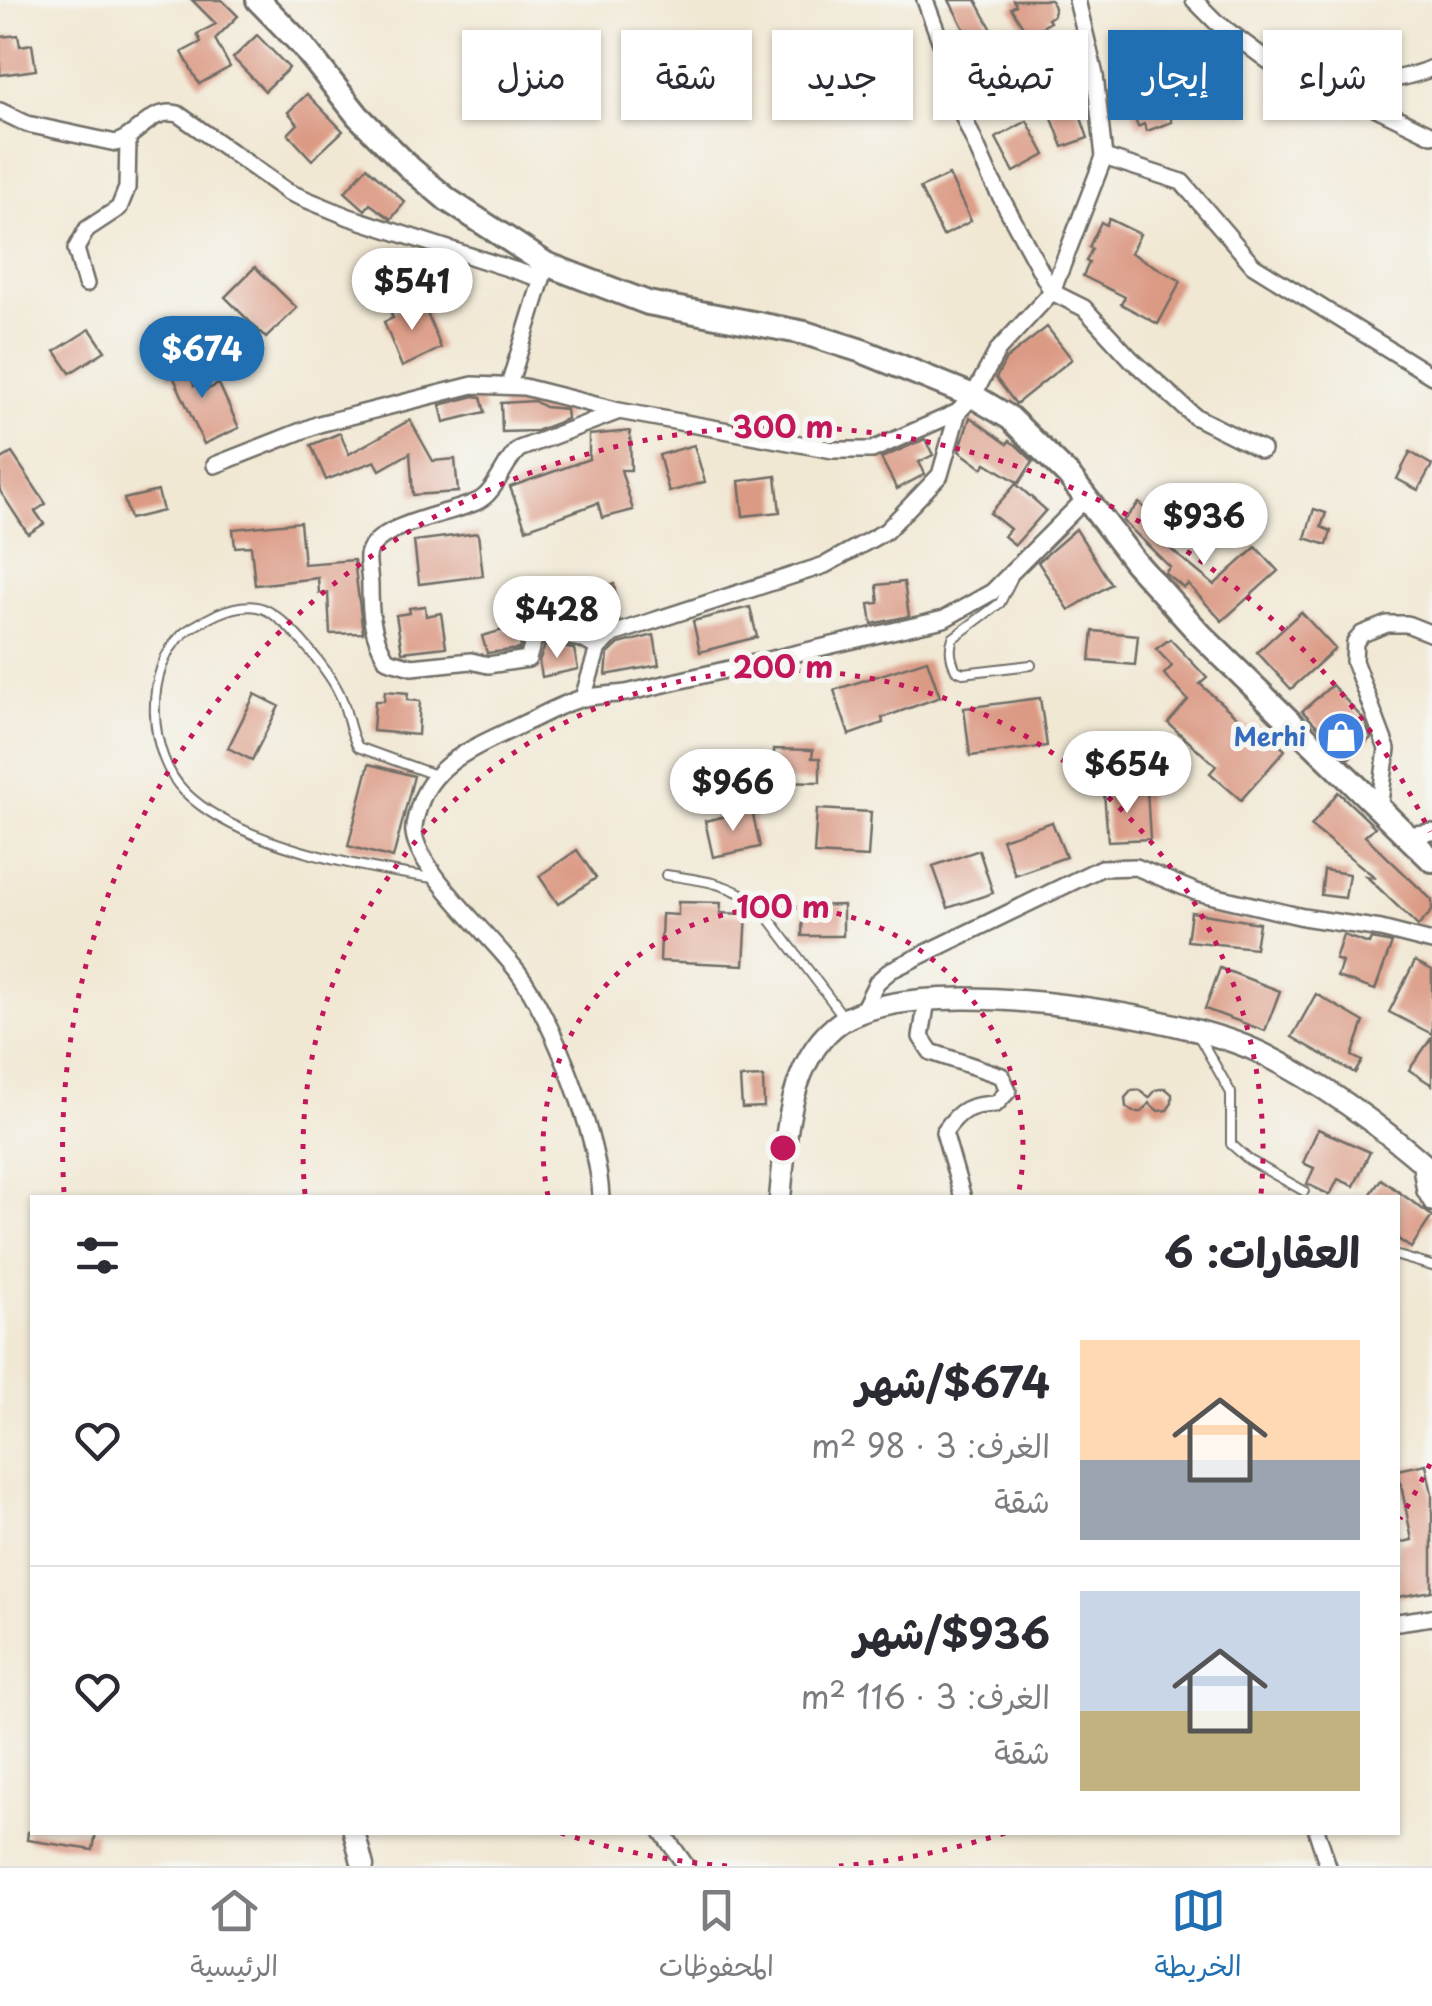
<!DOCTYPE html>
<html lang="ar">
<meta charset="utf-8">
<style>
:root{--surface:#fff;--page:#f7f7f7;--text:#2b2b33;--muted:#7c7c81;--line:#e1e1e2;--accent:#1f6fb2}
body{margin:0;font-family:"Playpen Sans","Playpen Sans Arabic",sans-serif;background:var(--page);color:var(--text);direction:rtl;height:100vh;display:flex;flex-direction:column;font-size:38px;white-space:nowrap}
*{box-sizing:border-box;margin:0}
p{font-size:32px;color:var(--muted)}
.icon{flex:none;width:55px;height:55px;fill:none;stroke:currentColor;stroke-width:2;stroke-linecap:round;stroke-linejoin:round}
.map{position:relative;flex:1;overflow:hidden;direction:ltr}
.sheet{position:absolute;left:30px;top:1195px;width:1370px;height:640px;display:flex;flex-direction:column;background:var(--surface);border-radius:0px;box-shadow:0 2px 8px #0004;direction:rtl}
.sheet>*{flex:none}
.guide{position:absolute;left:30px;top:30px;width:1372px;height:90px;direction:rtl;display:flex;gap:20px}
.price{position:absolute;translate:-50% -85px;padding:0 22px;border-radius:35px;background:#fff;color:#222;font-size:32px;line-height:65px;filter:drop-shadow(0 2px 5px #0008)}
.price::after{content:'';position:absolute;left:50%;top:60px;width:30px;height:22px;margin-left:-15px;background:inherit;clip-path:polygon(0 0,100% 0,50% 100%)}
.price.current{background:var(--accent);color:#fff}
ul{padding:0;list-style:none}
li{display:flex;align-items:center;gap:30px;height:250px;padding:0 40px}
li+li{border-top:2px solid var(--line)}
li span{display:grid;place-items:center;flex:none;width:280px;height:200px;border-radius:0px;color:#555}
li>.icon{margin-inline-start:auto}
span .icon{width:120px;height:120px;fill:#fffc;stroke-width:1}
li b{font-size:42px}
h2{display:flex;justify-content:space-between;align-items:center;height:120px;padding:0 40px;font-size:42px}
.tag{padding:0 35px;border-radius:0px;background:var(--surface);box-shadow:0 2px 8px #0004;font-size:35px;line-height:90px}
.tag.current{background:var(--accent);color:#fff}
.tabs{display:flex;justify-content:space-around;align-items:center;height:140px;border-top:2px solid var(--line);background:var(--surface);font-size:28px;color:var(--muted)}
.tabs a{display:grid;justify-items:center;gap:5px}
.tabs .current{color:var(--accent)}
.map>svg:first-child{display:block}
</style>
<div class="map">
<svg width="1432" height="1866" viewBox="0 0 1432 1866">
<rect width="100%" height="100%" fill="#f6f6f2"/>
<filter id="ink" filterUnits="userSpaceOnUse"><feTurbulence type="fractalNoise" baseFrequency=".01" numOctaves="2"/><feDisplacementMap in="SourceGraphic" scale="20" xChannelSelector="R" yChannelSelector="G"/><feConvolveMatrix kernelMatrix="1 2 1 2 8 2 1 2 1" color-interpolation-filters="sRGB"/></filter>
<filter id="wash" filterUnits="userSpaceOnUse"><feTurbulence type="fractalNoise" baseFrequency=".0048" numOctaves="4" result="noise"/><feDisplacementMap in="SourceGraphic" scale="40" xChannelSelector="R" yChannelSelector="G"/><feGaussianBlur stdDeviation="2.25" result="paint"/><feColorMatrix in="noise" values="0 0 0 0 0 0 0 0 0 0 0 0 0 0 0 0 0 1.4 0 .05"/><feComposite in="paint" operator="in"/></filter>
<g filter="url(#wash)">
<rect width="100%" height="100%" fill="#f1e8d4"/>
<g id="blocks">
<g fill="#db9a84">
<polygon points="192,0 222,0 238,16 215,39 230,67 199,84 182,52 201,42 197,34 216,24"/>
<polygon points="949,0 976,0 1000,45 962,65 950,36 964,29"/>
<polygon points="1013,0 1051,0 1054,8 1054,15 1048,19 1050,22 1029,36 1011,8 1016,5"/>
<polygon points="18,35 20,46 32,44 36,70 0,75 0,37"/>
<polygon points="257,35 289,68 265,91 233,58"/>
<polygon points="1143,47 1172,122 1147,131 1144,124 1138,127 1112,59"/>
<polygon points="307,94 343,131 312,160 288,134 298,124 288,112"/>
<polygon points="1074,98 1088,138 1063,147 1048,108"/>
<polygon points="1027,121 1045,155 1014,172 996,138"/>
<polygon points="367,167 405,202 391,219 370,204 365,210 345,192"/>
<polygon points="949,175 971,221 943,236 920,188"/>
<polygon points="1109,219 1140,234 1131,253 1181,281 1158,324 1121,304 1125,297 1083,276 1089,263 1086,261 1092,249 1089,247 1101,222 1106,225"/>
<polygon points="255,267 297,308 266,338 225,297"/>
<polygon points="421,298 441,348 402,367 384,322 393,318 391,313"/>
<polygon points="1047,327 1072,359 1016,404 996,378 1006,359"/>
<polygon points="90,329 105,351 70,373 55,351"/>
<polygon points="184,352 194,386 203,382 206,390 219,384 239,428 204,444 173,376 169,377 163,358"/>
<polygon points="474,396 481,397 485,412 444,422 440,405"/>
<polygon points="534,401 545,407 566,409 567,419 536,431 502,432 501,403"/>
<polygon points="970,417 1007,444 1009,441 1016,445 1033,461 1019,483 986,463 982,468 959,451"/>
<polygon points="410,420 433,461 455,459 458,492 413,495 410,453 380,470 375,461 326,480 311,445 340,433 349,454"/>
<polygon points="630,431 631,470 621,470 633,510 602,518 598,503 526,529 510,487 589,459 589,435"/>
<polygon points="925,439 933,455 919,462 925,474 897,489 881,458"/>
<polygon points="694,445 705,482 669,492 659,455"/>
<polygon points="1410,452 1432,465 1418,490 1397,479"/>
<polygon points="12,453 46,504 35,511 44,524 28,534 0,491 0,460"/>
<polygon points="776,476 780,512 743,516 739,481"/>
<polygon points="1016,484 1046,510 1015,545 1004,536 1010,529 990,513"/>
<polygon points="158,491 163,511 130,519 124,499"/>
<polygon points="1139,503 1171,532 1162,542 1214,585 1256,547 1278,571 1222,621 1188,584 1184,588 1165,573 1170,567 1123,521"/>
<polygon points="1314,509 1326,513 1321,527 1331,531 1327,545 1305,538"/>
<polygon points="300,522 304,564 354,560 363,633 330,634 328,593 319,593 318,578 255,585 251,546 235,547 233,529"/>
<polygon points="1076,529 1111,584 1069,610 1038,562"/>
<polygon points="478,533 483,576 419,584 414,541"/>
<polygon points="904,582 909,616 872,624 869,604 879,603 877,585"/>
<polygon points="614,584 619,620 598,633 597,628 581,627 576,589"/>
<polygon points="425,606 426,616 441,613 446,647 402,652 396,615 410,613 409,608"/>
<polygon points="750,607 757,637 700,652 693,621"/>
<polygon points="1301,612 1335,649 1291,689 1257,652"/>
<polygon points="517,626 522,641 519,649 487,653 482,636"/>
<polygon points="1093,631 1138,635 1135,665 1090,661"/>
<polygon points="654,635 659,665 606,675 608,654 619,644"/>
<polygon points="1170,639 1207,678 1200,684 1249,728 1254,723 1285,750 1241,800 1210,773 1216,766 1168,723 1188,700 1164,674 1172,666 1156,649"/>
<polygon points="545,645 574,649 578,669 542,677 539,661"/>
<polygon points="927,660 940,697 882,718 883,723 849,735 834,690"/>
<polygon points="1332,685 1364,720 1371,738 1349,758 1302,711"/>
<polygon points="385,691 408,693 407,700 420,701 418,735 373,731 375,701 384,701"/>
<polygon points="255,694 279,706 252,760 228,748"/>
<polygon points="1040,698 1047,746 970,756 964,708"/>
<polygon points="774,749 813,750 812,758 820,758 820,782 774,781"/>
<polygon points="369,764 414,776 393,858 348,846"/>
<polygon points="1147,790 1150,839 1108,841 1104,793"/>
<polygon points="1338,792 1375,827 1365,836 1432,900 1432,911 1418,926 1366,876 1376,878 1311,826"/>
<polygon points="817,809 871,812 868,857 814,854"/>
<polygon points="752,810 760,847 713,857 705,821"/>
<polygon points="1052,822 1066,857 1015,875 1002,839"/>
<polygon points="577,850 596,878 558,904 539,876"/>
<polygon points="979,850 993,893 948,908 933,866"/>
<polygon points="1324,870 1349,874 1345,898 1321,895"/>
<polygon points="678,902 721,903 720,913 747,914 744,965 660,961 662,914 678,915"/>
<polygon points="843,905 843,936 802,936 803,906"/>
<polygon points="1191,912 1259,923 1255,948 1187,941"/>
<polygon points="1343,935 1369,944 1371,939 1392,943 1375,990 1337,977 1342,962 1335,959"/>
<polygon points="1415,961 1432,970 1432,1034 1389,1012"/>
<polygon points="1220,968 1280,991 1265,1031 1205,1009"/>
<polygon points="1316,994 1364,1022 1352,1056 1362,1061 1355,1073 1292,1037"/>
<polygon points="1432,1037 1432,1085 1409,1070"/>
<polygon points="763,1077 764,1107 742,1108 740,1078"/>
<polygon points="1165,1088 1172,1094 1172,1103 1167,1110 1158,1111 1149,1103 1142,1112 1133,1112 1126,1107 1125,1098 1131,1091 1140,1090 1149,1098 1156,1090"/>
<polygon points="1318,1129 1370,1152 1354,1186 1338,1179 1330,1195 1307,1184 1314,1168 1303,1163"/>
<polygon points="1381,1179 1432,1216 1411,1248 1398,1239 1398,1198 1368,1198"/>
<polygon points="1426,1464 1432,1494 1432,1591 1398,1597 1398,1543 1412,1540 1398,1470"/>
<polygon points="28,1832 96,1832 93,1850 27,1840"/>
</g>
</g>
</g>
<g filter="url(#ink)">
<use href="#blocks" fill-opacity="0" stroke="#706d66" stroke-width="2.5"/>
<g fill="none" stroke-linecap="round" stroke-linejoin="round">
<g stroke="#706d66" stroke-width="12">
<g id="service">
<path d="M1012,579L1000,603L953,638C949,648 951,660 956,670L963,673L1031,665"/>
<path d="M666,875C702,880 730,883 759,905L846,1020"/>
<path d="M433,878C361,868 238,845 185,792C148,756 142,669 184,633C194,625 206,620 217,614C233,607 252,602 268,611C291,624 331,673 341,697C348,713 349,732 358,747L435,775"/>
<polyline points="1198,1035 1231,1093 1231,1144 1249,1160 1304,1191"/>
<polyline points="1398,1256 1432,1266"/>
</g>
</g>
<g stroke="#706d66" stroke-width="20">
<g id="minor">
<polyline points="925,0 948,62 964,118 990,177 1052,292 1084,308 1131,359 1194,416 1262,450"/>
<polyline points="1194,0 1216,22 1286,74 1333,99 1370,105 1432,135"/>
<path d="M1340,100C1367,79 1401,82 1432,68"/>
<path d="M0,111L27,124L116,143C140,135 151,107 178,114L288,192L349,217L542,279L546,264"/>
<polyline points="1104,157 1182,182 1253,265 1432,376"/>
<polyline points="86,284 76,249 87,229 119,208 127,188 128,139"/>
<polyline points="509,385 542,279"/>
<polyline points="215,465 319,424 473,385 524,387 619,411 833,450 872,450 958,412"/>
<path d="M598,648L582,639L541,632L533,642L528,659L488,665L471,661L412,667L387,660C372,635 370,615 370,586C370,577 367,564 368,555C375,524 451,514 476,502C496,494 503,463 519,449L617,412"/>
<polyline points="583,698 598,648 613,634 825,565 886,531 940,475 958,412 973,396 998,350 1052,292 1104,157 1095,75 1077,0"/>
<polyline points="1379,810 1387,749 1354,661 1355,642 1362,634 1387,624 1407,624 1432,634"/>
<polyline points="1406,835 1432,832"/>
<path d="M927,1000L921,1037L931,1052L1002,1076L1008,1091L996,1104C969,1105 960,1109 944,1132L963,1198"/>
<polyline points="862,1012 877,982 891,970 1101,868 1136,867 1196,892 1303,917 1381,929 1432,942"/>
<polyline points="1420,1161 1425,1191 1432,1203"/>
<path d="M601,1198C599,1139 553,1019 518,972C493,938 419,872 414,833C413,826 416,816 418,810C431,760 483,744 525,723C543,715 561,704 580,699C595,695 611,695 626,693L944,619L992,592L1085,499"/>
<polyline points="1398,1622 1432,1617"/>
<polyline points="662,1832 686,1866"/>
<polyline points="1317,1832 1328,1866"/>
</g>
</g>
<g stroke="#706d66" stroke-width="25">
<g id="secondary">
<path d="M780,1198C786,1142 787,1067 834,1027C905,967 1184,1014 1263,1054C1323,1084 1382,1127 1432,1171"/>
<polyline points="354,1832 363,1866"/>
</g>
</g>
<g stroke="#706d66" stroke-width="28">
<polyline id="primary" points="258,0 302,45 358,116 411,169 448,200 546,264 648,303 805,333 862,351 973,396 1010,418 1069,476 1135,562 1201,635 1432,860"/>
</g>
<use href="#service" stroke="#fff" stroke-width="8"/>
<use href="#minor" stroke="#fff" stroke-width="15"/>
<use href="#secondary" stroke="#fff" stroke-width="20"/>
<use href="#primary" stroke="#fff" stroke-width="22"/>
</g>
</g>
<g fill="none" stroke="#c2185b" stroke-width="5" stroke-dasharray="5 10">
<path d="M548 1196A240 240 0 1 1 1018 1196"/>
<path d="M305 1194A480 480 0 1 1 1261 1194"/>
<path d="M1430 1464A720 720 0 0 1 1400 1519M1005 1833A720 720 0 0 1 839 1866M727 1866A720 720 0 0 1 561 1833M64 1192A720 720 0 0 1 1430 832"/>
</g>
<defs>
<g id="shop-disc" transform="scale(2.5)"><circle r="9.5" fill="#3f7fe0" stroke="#f6f6f2"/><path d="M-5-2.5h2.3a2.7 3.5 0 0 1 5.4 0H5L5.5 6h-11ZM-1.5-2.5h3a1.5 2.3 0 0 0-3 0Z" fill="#fff"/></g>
</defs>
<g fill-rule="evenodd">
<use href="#shop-disc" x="1341" y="736"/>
</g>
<g text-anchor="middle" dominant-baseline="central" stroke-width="10" stroke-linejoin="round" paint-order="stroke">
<g font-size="25" font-weight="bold" fill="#366cbe" stroke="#f6f6f2" text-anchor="end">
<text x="1306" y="736">Merhi</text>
</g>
</g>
<circle cx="783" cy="1148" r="15" fill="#c2185b" stroke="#f6f6f2" stroke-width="5"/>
<g font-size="30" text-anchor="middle" font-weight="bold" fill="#c2185b" stroke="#f6f6f2" stroke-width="10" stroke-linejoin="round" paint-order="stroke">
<text x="783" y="438">300 m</text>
<text x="783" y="678">200 m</text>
<text x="783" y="918">100 m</text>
</g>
</svg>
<b class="price" style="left:412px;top:333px">$541</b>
<b class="price current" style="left:202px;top:401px">$674</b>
<b class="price" style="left:1204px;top:568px">$936</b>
<b class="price" style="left:557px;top:661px">$428</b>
<b class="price" style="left:1127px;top:816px">$654</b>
<b class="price" style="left:733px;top:834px">$966</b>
<div class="guide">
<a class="tag">شراء</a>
<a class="tag current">إيجار</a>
<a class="tag">تصفية</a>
<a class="tag">جديد</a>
<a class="tag">شقة</a>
<a class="tag">منزل</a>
</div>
<section class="sheet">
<h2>العقارات: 6<svg class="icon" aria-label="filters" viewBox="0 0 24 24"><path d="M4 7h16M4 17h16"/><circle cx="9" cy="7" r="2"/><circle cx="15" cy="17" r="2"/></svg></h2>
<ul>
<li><span style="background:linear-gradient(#ffd9b3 60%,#9aa5b1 0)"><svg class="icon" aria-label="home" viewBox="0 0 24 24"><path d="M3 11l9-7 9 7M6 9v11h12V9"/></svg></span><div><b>$674/شهر</b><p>الغرف: 3 · 98 m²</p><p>شقة</p></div><svg class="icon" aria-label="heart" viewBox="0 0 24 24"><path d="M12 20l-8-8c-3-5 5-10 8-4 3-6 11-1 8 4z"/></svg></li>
<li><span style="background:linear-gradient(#c9d6e8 60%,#c2b280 0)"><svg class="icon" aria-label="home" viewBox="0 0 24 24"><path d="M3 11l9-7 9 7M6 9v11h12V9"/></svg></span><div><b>$936/شهر</b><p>الغرف: 3 · 116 m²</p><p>شقة</p></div><svg class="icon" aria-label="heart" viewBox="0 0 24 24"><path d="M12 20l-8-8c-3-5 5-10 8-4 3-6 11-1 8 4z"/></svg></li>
</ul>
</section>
</div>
<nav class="tabs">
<a class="current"><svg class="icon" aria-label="map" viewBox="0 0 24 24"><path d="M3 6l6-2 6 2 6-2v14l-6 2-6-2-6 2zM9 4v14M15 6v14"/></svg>الخريطة</a>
<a><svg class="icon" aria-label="saved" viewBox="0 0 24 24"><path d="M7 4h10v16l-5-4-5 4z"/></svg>المحفوظات</a>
<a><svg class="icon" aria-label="home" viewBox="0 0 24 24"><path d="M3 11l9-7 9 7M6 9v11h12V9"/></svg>الرئيسية</a>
</nav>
